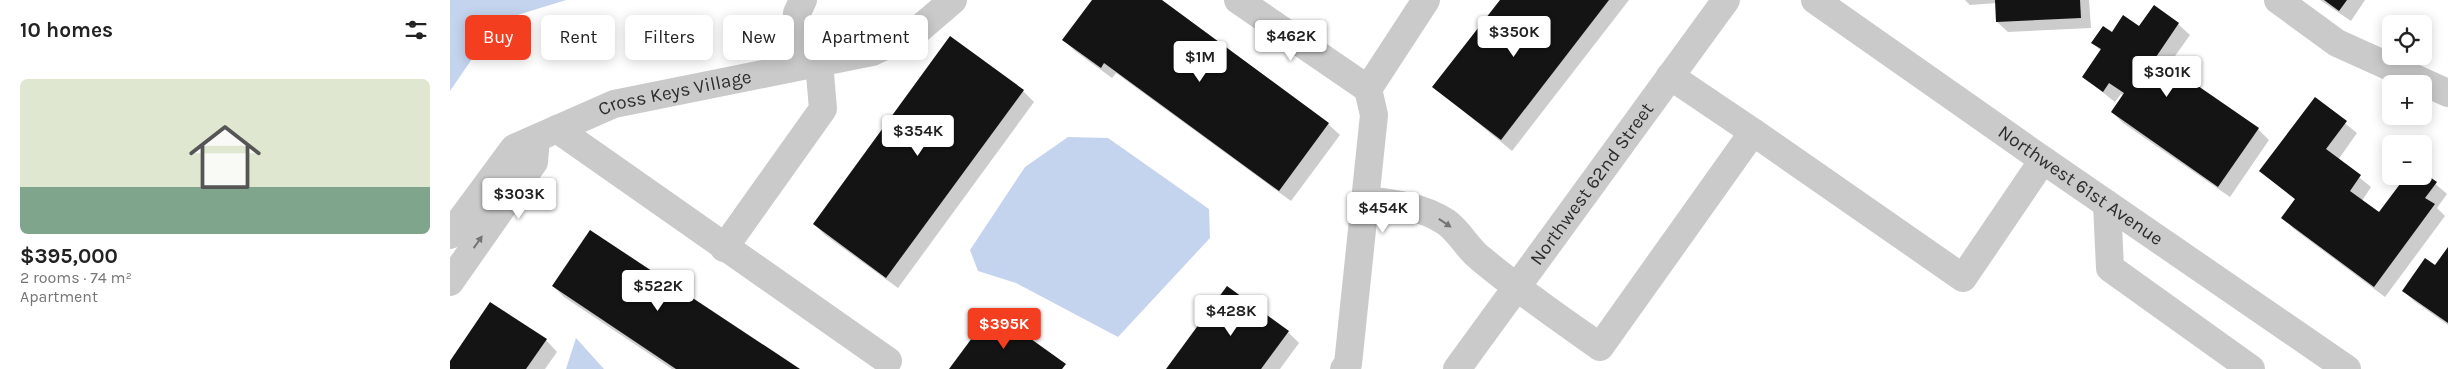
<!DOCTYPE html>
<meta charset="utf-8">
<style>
:root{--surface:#fff;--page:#f2f2f2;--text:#222;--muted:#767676;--accent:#f33e20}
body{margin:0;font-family:Karla,sans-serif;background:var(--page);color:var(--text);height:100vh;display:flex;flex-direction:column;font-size:19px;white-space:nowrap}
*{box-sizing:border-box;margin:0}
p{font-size:16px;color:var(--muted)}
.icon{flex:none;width:28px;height:28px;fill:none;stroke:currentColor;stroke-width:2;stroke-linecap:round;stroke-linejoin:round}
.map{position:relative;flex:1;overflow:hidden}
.side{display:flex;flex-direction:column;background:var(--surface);width:450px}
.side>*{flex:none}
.guide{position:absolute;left:15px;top:15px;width:475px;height:45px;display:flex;gap:10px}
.tools{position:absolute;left:1932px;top:15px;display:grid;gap:10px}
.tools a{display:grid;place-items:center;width:50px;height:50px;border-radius:8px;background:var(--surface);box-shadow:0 2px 12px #0003;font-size:25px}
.price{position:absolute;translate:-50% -42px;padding:0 11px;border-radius:5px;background:#fff;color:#222;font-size:16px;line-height:32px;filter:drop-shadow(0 1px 2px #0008)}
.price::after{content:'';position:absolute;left:50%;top:30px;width:15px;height:11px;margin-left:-8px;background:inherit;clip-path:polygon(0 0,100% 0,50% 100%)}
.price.selected{background:var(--accent);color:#fff}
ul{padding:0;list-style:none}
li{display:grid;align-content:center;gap:10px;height:265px;padding:0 20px}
li span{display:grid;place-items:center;height:155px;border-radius:8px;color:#555}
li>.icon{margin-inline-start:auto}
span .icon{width:90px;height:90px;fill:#fffc;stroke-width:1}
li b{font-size:21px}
h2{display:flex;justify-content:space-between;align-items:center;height:60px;padding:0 20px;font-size:21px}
.pill{padding:0 18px;border-radius:8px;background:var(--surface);box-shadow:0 2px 12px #0003;font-size:18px;line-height:45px}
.pill.selected{background:var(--accent);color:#fff}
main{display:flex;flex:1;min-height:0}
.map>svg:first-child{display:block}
</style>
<main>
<section class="side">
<h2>10 homes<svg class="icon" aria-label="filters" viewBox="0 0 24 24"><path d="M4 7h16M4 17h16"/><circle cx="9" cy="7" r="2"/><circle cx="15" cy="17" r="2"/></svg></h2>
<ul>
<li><span style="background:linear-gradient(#dfe7d0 70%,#7fa58c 0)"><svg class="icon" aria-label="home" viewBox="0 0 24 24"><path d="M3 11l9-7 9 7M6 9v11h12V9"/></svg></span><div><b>$395,000</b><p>2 rooms · 74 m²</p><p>Apartment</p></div></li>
</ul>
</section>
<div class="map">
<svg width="1998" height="369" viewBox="0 0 1998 369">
<rect width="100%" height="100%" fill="#fff"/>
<g fill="#c4d4ee">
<polygon points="0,0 116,0 48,21 0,91"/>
<polygon points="618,137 658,138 759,209 760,238 668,337 566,283 528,271 520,250 575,167"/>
<polygon points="126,338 154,369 116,369"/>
</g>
<g fill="#0003">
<polygon points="643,0 710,0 878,124 890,135 841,201 666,73 662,78 625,51 614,40"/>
<polygon points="1052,0 1179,0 1062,151 984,87"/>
<polygon points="1515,0 1639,0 1641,28 1558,32 1547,22 1547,3 1520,5"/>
<polygon points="1870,0 1915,0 1901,21"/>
<polygon points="1728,24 1740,35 1718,66 1808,129 1819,140 1780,197 1673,123 1662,112 1674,96 1671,94 1665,102 1633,77 1651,51 1643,43 1662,34 1689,28"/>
<polygon points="573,91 584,102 448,288 375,235 364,224"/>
<polygon points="1865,99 1907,133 1888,160 1921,187 1912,201 1929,214 1974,174 1997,194 1987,208 1995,216 1935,297 1844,229 1833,218 1846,200 1810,171"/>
<polygon points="1998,249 1998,325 1964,301 1954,291 1985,267"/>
<polygon points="103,286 347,369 222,369 114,297"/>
<polygon points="838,332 849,343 830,369 717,369"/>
<polygon points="96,340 107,352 95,369 0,369 0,363"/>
</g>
<g fill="#141414">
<polygon points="642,0 712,0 879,123 829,191 654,63 651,68 612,40"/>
<polygon points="1050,0 1159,0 1051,140 982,87"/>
<polygon points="1545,0 1630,0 1631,18 1546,22"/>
<polygon points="1874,0 1897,0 1889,11"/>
<polygon points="1704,5 1729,23 1706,57 1809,128 1768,187 1661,112 1674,93 1659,83 1653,92 1632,77 1651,49 1641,43 1653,26 1662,32 1673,15 1689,26"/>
<polygon points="500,36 574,90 436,278 363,224"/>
<polygon points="1865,97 1897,121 1876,149 1911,175 1900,191 1929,212 1956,176 1974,176 1974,173 1987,182 1975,198 1985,204 1924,287 1831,218 1845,199 1809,171"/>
<polygon points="140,230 350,369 226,369 102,286"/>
<polygon points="1998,247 1998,323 1952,291 1975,258 1985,265"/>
<polygon points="777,286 839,331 811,369 716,369"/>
<polygon points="40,302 97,339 76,369 0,369 0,361"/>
<polygon points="542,311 616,364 612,369 499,369"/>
</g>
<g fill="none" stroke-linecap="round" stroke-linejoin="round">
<g stroke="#cacaca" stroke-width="28">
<polyline points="353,0 347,13 356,65"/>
<polyline points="788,0 918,89 924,115 898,364 894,369"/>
<path id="s1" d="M1365,0L1593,160L1897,369"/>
<polyline points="1828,0 1887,43 1998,93"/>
<polyline points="1220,76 1303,132"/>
<polyline points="918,89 976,0"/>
<polyline points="107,129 438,361"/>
<path d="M915,200C942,203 972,206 996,222C1010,232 1017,248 1030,258C1068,290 1109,318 1150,347L1303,132L1513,278L1593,160"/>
<polyline points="1657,204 1660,268 1801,369"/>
<path id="s2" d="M0,235L64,148L164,104L422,52L468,30L503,0"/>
<polyline points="274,248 373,109 369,62"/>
<polyline points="0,282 84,162 86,139"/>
<path id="s3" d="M1007,369L1276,0"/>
</g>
</g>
<defs><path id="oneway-solid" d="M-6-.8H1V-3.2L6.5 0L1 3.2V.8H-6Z" transform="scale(1.25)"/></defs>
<g fill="#747474">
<use href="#oneway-solid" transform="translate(995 223) rotate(34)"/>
<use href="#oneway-solid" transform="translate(28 242) rotate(-55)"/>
</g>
<g text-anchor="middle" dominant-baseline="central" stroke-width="5" stroke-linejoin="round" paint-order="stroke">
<g font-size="19" fill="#2d2d2d" stroke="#fff">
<text stroke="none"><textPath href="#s2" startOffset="279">Cross Keys Village</textPath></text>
<text stroke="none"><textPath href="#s3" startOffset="229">Northwest 62nd Street</textPath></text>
<text stroke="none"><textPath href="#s1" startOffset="324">Northwest 61st Avenue</textPath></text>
</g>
</g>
</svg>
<div class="tools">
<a><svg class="icon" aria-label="locate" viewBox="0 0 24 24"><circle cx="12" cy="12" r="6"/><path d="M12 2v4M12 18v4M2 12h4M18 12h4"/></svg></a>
<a>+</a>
<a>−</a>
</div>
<b class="price" style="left:1064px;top:58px">$350K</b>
<b class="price" style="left:841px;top:62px">$462K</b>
<b class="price" style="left:750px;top:83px">$1M</b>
<b class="price" style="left:1717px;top:98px">$301K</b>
<b class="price" style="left:468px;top:157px">$354K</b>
<b class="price" style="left:69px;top:220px">$303K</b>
<b class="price" style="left:933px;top:234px">$454K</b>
<b class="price" style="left:208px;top:312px">$522K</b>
<b class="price" style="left:781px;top:337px">$428K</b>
<b class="price selected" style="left:554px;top:350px">$395K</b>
<div class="guide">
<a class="pill selected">Buy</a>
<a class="pill">Rent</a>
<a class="pill">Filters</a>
<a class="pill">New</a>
<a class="pill">Apartment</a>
</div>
</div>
</main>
